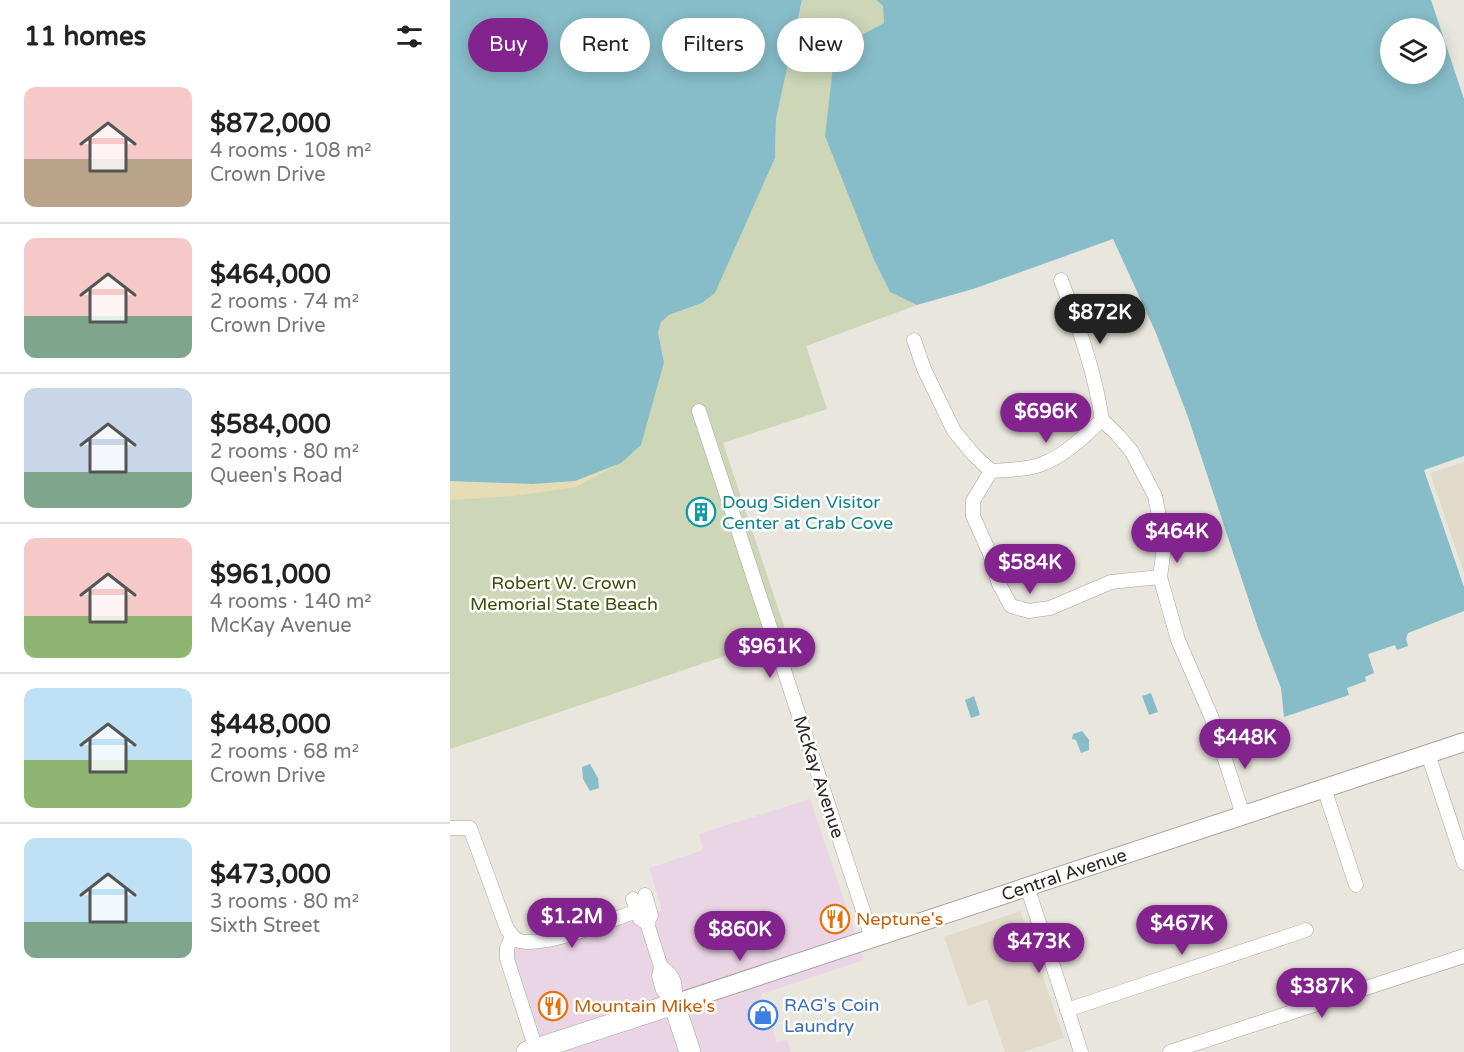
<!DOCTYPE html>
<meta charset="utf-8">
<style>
:root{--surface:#fff;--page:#f6f6f6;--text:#222;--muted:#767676;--line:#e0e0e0;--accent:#83238e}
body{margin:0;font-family:"Varela Round",sans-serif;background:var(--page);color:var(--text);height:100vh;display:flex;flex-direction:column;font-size:22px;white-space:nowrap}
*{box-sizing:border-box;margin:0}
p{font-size:20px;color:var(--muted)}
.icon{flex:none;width:33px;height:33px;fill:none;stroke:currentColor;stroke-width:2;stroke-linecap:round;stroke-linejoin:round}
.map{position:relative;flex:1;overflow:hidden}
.side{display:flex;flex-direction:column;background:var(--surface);width:450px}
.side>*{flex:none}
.banner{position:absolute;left:18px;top:18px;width:570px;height:54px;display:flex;gap:12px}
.fabs{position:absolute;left:930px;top:18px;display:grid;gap:12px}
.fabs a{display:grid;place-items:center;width:66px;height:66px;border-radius:50%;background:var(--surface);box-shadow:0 3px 15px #0003;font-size:30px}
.price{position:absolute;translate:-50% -51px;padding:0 14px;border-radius:21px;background:var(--accent);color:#fff;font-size:20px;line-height:39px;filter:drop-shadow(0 2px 3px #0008)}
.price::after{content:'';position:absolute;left:50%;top:36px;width:18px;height:14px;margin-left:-9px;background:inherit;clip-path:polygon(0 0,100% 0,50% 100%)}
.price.current{background:#222;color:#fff}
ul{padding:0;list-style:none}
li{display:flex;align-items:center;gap:18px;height:150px;padding:0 24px}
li+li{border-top:2px solid var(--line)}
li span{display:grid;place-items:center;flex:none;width:168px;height:120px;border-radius:12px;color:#555}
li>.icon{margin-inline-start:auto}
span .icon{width:72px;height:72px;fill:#fffc;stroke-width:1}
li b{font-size:26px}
h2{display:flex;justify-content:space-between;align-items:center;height:72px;padding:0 24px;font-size:26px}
.pill{padding:0 21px;border-radius:27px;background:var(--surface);box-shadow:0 3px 15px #0003;font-size:21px;line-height:54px}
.pill.current{background:var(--accent);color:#fff}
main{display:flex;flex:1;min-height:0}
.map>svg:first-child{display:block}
</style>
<main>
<section class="side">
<h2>11 homes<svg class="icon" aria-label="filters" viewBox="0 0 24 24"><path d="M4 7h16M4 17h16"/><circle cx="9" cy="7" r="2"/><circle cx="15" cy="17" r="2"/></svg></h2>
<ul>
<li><span style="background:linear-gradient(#f6c9c9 60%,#b9a48a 0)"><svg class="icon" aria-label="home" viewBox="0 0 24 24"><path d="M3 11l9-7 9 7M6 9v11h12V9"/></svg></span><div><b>$872,000</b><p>4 rooms · 108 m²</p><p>Crown Drive</p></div></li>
<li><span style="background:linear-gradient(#f6c9c9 65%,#7fa58c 0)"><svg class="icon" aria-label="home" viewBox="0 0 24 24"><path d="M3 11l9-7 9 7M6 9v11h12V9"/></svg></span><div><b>$464,000</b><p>2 rooms · 74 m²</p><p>Crown Drive</p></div></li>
<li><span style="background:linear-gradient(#c9d6e8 70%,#7fa58c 0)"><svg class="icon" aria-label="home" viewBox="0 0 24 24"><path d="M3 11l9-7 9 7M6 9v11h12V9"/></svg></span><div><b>$584,000</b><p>2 rooms · 80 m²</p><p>Queen's Road</p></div></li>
<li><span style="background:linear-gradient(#f6c9c9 65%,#8fb573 0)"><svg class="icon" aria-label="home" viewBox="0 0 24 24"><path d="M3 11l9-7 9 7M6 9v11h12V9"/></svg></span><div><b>$961,000</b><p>4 rooms · 140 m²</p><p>McKay Avenue</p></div></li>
<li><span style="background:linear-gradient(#bfe0f5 60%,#8fb573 0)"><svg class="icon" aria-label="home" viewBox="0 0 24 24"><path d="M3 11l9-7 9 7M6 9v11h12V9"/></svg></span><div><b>$448,000</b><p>2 rooms · 68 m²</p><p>Crown Drive</p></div></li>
<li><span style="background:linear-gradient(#bfe0f5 70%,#7fa58c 0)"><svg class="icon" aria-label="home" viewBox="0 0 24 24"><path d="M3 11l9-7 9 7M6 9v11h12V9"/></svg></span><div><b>$473,000</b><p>3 rooms · 80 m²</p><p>Sixth Street</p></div></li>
</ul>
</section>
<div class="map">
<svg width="1014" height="1052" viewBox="0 0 1014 1052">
<rect width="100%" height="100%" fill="#e9e6dd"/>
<polygon fill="#ead5e4" points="360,799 414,960 311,994 327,1043 337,1040 341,1052 78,1052 72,1033 85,1028 60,955 61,948 112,945 212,910 199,868 253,850 249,834"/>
<g fill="#e0dacb">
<polygon points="1014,462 1014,573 980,473"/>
<polygon points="570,911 614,1038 573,1052 555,1052 537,999 518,1006 494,937"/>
</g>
<polygon fill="#cdd6b7" points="352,0 426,0 433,6 434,23 385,49 425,262 440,292 467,305 356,346 377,409 273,443 337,635 0,749 0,481 82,484 125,481 214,362 208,332 211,322 219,315 252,303 265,293 325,158 326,119"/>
<polygon fill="#e6ddb7" points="171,463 126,487 64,496 0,500 0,481 82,484 125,481"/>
<g fill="#87bdc9" fill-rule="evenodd">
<polygon points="0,0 352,0 326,119 325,158 265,293 252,303 219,315 211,322 208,332 214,362 191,445 171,463 125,481 82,484 0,481"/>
<path d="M426,0H981L1014,99V456L974,470L1014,587V611L958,633L956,639L958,646L947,650L945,645L918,654L924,673L915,677L916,681L897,688L899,695L834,717L831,688L808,628L738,417L706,333L663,239L523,289L467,305L440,292L425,262L375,136L385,49L434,23L433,6ZM940,28H986V74H940Z"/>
<polygon points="701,693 708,712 699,715 692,696"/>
<polygon points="524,696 530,715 521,718 515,700"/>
<polygon points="632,731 639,740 639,750 631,753 626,740 622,739 623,734"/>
<polygon points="140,764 148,778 149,788 140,791 133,779 132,767"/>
</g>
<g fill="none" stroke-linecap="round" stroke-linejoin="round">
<g stroke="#a6a29a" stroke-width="15">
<g id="street">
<path d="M611,280C628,325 645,372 652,420L667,434L682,452L705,496L712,531L713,555L710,577L728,640L761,716L793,815"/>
<path d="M464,340L474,369L504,431L524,455L541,471C557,470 577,470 592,464C616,455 634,436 652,420"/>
<polyline points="249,411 422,938"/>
<polyline points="541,471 523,501 523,516 540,554 549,584 561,606 579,611 600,608 661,582 710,577"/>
<polyline points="978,754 1014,863"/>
<polyline points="874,788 906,885"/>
<path d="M0,828H20L57,929L66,940C92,950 160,920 187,911"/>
<polyline points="577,886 631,1052"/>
<polyline points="195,895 201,915 197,923"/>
<polyline points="183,899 190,919 197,923 211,967 209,976 213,990 224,1004"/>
<polyline points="62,937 57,948 57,959 86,1049"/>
<path d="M211,967C227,977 226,987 224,1004"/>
<polyline points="617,1010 856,930"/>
<polyline points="720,1052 1014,956"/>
</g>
</g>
<g stroke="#a6a29a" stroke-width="20">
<g id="secondary">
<path id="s1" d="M224,1004L1014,742"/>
</g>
</g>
<g stroke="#a6a29a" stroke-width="22">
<polyline id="primary" points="77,1052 224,1004 240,1052"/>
</g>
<use href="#street" stroke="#fff" stroke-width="14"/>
<use href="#secondary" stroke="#fff" stroke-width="18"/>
<use href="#primary" stroke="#fff" stroke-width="21"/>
</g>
<defs>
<g id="building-ring" transform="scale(1.5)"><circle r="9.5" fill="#fff" stroke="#0f9aa8" stroke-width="1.5"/><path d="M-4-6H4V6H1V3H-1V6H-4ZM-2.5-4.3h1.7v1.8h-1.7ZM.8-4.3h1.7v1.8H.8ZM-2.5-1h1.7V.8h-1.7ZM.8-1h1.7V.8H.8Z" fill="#0f9aa8"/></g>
<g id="restaurant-ring" transform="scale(1.5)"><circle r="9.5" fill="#fff" stroke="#e8710a" stroke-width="1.5"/><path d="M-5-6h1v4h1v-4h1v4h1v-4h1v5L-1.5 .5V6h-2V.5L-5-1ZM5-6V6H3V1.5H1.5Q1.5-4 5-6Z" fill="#e8710a"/></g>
<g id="shop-ring" transform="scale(1.5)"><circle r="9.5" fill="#fff" stroke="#3f7fe0" stroke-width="1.5"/><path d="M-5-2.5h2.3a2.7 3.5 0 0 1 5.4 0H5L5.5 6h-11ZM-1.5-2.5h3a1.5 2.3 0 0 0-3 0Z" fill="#3f7fe0"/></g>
</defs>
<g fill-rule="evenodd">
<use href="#building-ring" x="251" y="512"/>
<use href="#restaurant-ring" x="385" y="919"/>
<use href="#restaurant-ring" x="103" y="1006"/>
<use href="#shop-ring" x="313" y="1015"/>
</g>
<g text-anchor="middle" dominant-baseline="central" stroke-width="5" stroke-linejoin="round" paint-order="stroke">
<g font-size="18" fill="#0d838f" stroke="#fff" text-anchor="start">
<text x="272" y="502">Doug Siden Visitor<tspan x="272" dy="21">Center at Crab Cove</tspan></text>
</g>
<g font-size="18" fill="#404d09" stroke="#fff">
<text x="114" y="583">Robert W. Crown<tspan x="114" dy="21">Memorial State Beach</tspan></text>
</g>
<g font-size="18" fill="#272622" stroke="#fff">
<text transform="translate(369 777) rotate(72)">McKay Avenue</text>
<text stroke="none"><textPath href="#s1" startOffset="411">Central Avenue</textPath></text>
</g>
<g font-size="18" fill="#c56008" stroke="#fff" text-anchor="start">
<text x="406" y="919">Neptune's</text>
<text x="124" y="1006">Mountain Mike's</text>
</g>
<g font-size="18" fill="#366cbe" stroke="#fff" text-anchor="start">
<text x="334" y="1005">RAG's Coin<tspan x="334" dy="21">Laundry</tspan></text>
</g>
</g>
</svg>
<div class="fabs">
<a><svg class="icon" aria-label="layers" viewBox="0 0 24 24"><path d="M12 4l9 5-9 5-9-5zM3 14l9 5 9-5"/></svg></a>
</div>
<b class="price current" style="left:650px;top:345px">$872K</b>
<b class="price" style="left:596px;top:444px">$696K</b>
<b class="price" style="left:727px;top:564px">$464K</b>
<b class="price" style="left:580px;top:595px">$584K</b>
<b class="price" style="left:320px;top:679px">$961K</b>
<b class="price" style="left:795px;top:770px">$448K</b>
<b class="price" style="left:122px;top:949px">$1.2M</b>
<b class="price" style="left:732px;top:956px">$467K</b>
<b class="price" style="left:290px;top:962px">$860K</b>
<b class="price" style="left:589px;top:974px">$473K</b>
<b class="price" style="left:872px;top:1019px">$387K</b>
<div class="banner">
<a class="pill current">Buy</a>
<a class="pill">Rent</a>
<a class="pill">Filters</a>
<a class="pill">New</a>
</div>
</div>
</main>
